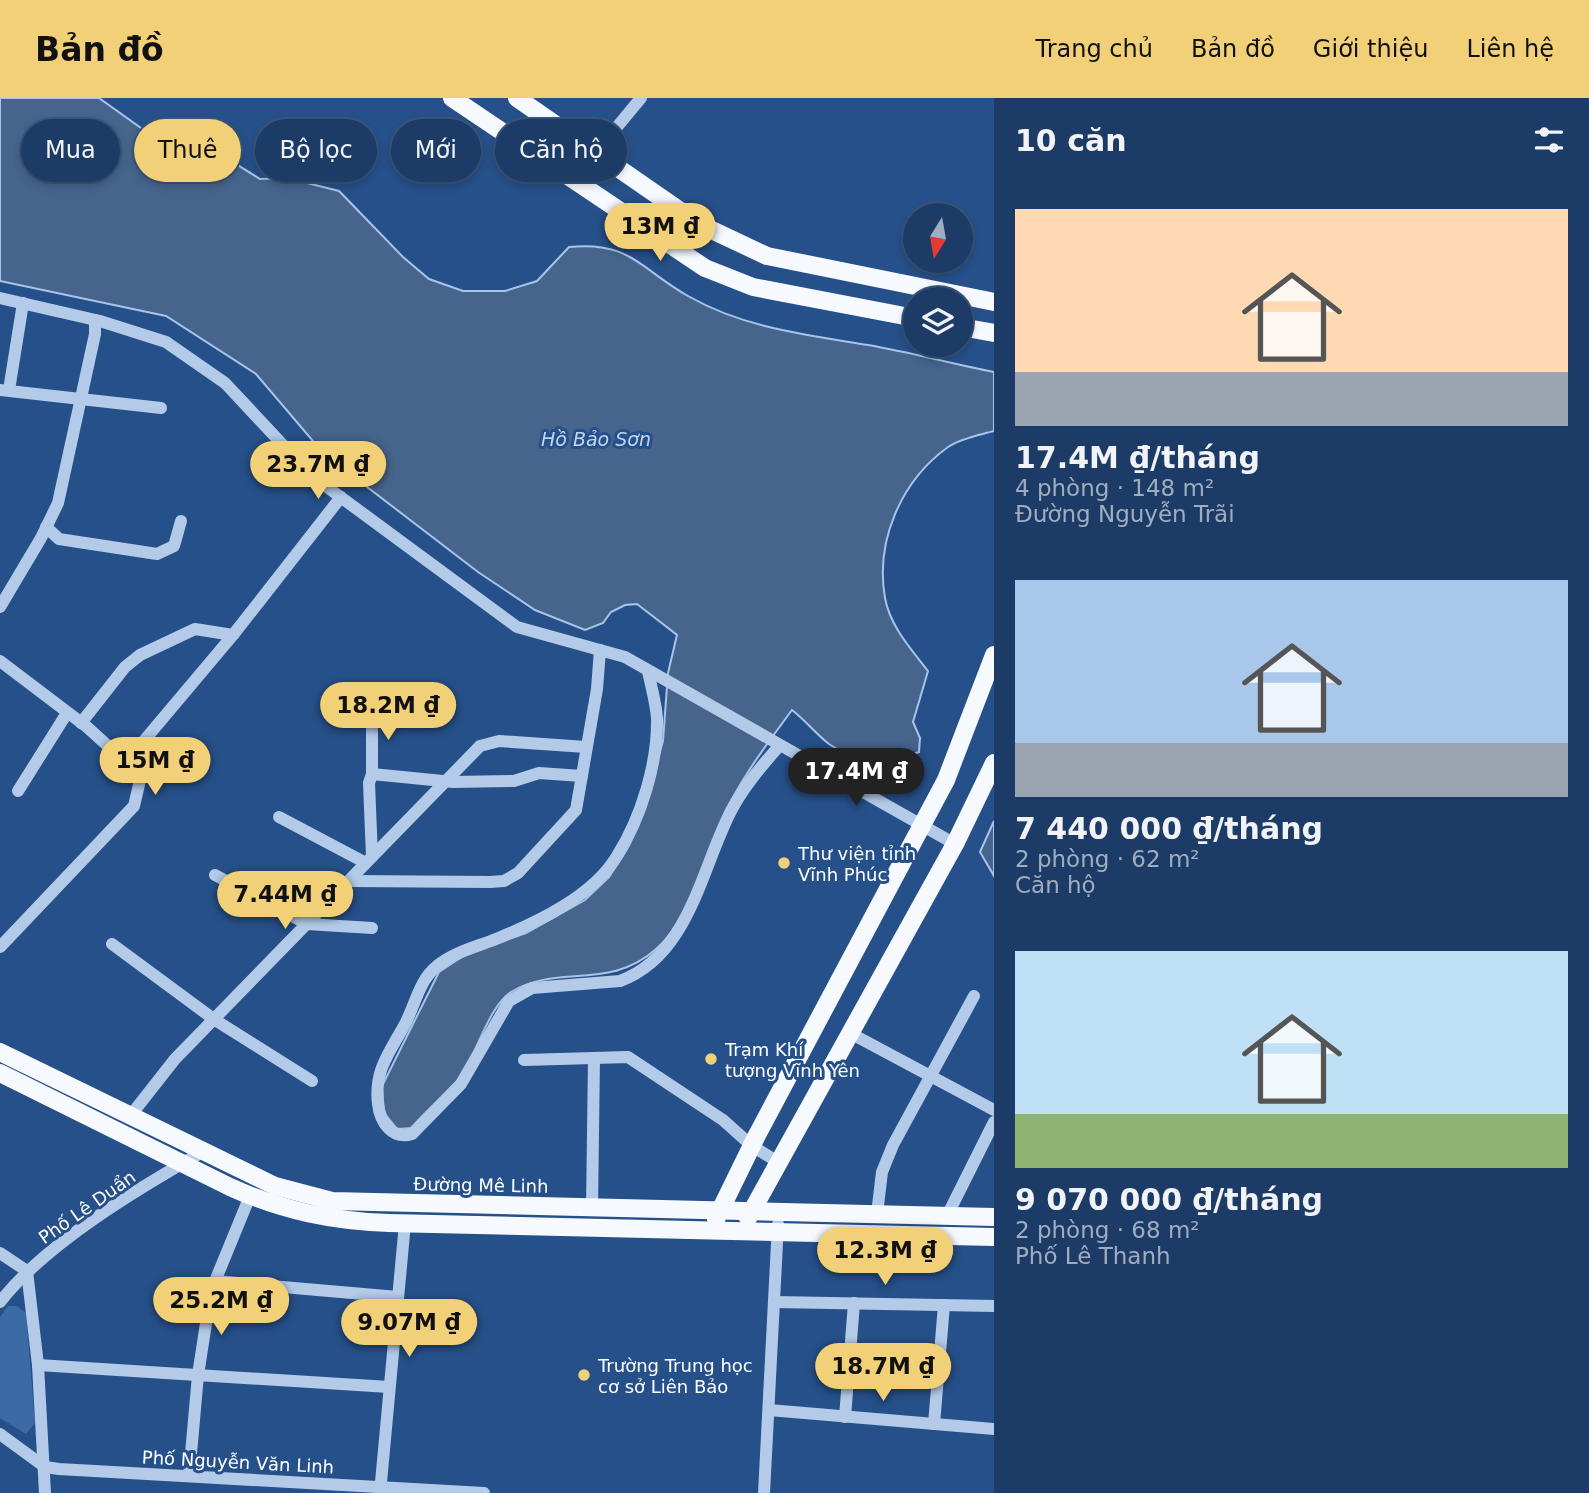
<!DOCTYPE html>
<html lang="vi">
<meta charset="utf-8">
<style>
:root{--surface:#1c3c67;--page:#294770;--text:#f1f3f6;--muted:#a0adc0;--line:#3a567b;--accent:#f2d078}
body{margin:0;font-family:"DejaVu Sans",sans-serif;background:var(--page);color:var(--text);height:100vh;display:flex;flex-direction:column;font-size:26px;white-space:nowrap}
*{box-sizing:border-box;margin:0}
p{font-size:23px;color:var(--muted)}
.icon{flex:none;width:38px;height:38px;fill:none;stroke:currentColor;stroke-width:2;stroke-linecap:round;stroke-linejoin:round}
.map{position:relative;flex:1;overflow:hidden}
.panel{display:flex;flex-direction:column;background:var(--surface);width:595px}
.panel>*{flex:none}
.hud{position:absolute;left:21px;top:21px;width:665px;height:63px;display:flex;gap:14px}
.needle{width:46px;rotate:191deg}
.buttons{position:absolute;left:903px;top:105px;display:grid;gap:14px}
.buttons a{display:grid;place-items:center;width:70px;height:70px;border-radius:50%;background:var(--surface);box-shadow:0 4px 10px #0003,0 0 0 2px var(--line);font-size:35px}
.price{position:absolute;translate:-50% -60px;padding:0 16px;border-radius:24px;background:var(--accent);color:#111;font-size:23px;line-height:46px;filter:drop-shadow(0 2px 4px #0008)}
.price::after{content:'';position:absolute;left:50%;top:42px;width:21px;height:16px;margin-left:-10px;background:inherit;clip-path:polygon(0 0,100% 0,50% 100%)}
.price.on{background:#222;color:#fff}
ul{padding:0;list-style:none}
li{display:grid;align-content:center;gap:14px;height:371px;padding:0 21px}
li span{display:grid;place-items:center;height:217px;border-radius:0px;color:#555}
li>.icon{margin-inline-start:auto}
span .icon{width:126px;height:126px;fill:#fffc;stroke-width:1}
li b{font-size:30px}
h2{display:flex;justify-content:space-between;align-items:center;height:84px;padding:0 21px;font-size:30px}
.tag{padding:0 24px;border-radius:32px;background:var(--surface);box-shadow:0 4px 10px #0003,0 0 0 2px var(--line);font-size:24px;line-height:63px}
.tag.on{background:var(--accent);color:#111}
header{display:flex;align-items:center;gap:42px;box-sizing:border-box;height:98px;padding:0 35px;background:var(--accent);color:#111}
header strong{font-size:33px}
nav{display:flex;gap:38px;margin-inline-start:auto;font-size:24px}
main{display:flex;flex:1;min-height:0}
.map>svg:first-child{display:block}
</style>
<header>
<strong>Bản đồ</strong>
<nav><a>Trang chủ</a><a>Bản đồ</a><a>Giới thiệu</a><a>Liên hệ</a></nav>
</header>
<main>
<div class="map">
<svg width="994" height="1395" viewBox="0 0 994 1395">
<rect width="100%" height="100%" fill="#265089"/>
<polygon fill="#3b6aa5" points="8,1208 17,1208 26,1215 35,1325 26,1336 0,1320 0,1219"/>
<g fill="#46648c" stroke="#a7c5ea" stroke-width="2">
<path d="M0,0H99L155,40L188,48L231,63L260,81L287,80L339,93L403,159L429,181L463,193H505L537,183L569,149C631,143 640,171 688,198C744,230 807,237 868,247C910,254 952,266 994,274V333C980,337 961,340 948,349C901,383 875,443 885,500C890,528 911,551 928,573L913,624L920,640L919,654C888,666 857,665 829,646C816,636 805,622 792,612C770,642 747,672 730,705C707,748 693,819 656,851C610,893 555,866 511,894C489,908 476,957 460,980C447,998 426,1011 412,1030L397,1031L384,1015L382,988L439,874L465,857L526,835L585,802L609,779L627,751L644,711L663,643L668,575L677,537L637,506L625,507L611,514L603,525L585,532L535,512L478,474L324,356L256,276L166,218L0,183Z"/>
<polygon points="994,723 994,778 980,754"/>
</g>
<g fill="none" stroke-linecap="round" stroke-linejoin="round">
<g stroke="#b3cbe9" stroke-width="12">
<polyline points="573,82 641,0"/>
<polyline points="0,200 100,223 166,244 225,285 312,378 517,529 625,559 955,746"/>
<polyline points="0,292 161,310"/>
<polyline points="9,292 23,205"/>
<polyline points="46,429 59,441 157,456 174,448 181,423"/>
<polyline points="0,509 41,440 58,405 95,236 95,222"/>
<polyline points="0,563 87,629 141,678 134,708 0,849"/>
<path d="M648,573C651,588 656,605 657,620C658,665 641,720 617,758C593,798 538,824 496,841C476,849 454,854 437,868C419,882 415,908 404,928C389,955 374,973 378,1006C380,1024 392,1042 412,1036L461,986L509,903L532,890L620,883C689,858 701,771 731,713C744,688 761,669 779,648"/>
<polyline points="81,625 125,569 140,557 195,531 233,537"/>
<polyline points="126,664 233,537 341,399"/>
<polyline points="372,676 453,684 514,683 539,675 582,678"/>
<polyline points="18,693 67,615"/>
<polyline points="279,719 366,765"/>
<polyline points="372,759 369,685 372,676 372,630 379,608"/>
<polyline points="215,777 307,826 372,830"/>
<polyline points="349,783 490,784 504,783 518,775 576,712 597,591 600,552"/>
<polyline points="112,846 215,922 312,983"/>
<polyline points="850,935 994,1012"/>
<polyline points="524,962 628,959 723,1022 752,1048 778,1064"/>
<polyline points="131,1017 175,961 480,648 499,643 586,649"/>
<polyline points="592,1110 594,960"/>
<polyline points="877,1116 882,1074 893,1047 974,898"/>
<polyline points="947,1118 994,1024"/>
<polyline points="0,1155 27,1173 38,1267 45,1395"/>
<polyline points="215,1183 398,1199"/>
<path d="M0,1204C46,1145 139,1090 204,1053"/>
<polyline points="775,1204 994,1208"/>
<polyline points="38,1267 389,1289"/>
<polyline points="769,1312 994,1331"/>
<polyline points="845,1319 854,1205"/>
<polyline points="934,1326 944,1207"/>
<polyline points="0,1336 45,1369 59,1371 484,1395"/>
<polyline points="189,1378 198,1277 211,1193 250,1098"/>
<polyline points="380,1395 405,1125"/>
<polyline points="764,1395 778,1126"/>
</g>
<g stroke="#f6f9fe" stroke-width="18">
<polyline points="452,0 705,170 753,189 915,220"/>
<polyline points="517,0 699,126 767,158 994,204"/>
<polyline points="961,229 994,235"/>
<polyline points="0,954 275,1088 332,1103 994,1119"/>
<path d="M0,975L230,1089C283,1113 332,1123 389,1125L994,1139"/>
<polyline points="748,1120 955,746 994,665"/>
<polyline points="716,1121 756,1039 946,682 994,557"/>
</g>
</g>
<g fill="#f2d078" stroke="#265089" stroke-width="2.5">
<circle cx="784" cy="765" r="7"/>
<circle cx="711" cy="961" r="7"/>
<circle cx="584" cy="1277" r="7"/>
</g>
<g text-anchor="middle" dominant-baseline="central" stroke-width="6" stroke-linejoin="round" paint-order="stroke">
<g font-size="18" fill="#fff" stroke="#265089" text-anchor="start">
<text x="798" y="755">Thư viện tỉnh<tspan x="798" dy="21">Vĩnh Phúc</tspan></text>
<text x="725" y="951">Trạm Khí<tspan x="725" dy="21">tượng Vĩnh Yên</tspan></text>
<text x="598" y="1267">Trường Trung học<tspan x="598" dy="21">cơ sở Liên Bảo</tspan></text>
</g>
<g font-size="18" fill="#fff" stroke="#265089">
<text transform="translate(481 1087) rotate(1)">Đường Mê Linh</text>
<text transform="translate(87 1109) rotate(-35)">Phố Lê Duẩn</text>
<text transform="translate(238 1364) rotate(3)">Phố Nguyễn Văn Linh</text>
</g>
<g font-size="19" font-style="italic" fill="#bfd5f0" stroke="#265089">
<text x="596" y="341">Hồ Bảo Sơn</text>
</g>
</g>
</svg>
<div class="buttons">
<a><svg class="needle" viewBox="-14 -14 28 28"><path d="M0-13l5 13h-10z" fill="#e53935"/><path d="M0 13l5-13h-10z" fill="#a0adc0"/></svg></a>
<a><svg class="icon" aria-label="layers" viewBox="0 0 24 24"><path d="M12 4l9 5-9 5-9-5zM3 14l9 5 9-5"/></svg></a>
</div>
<b class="price" style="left:660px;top:165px">13M ₫</b>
<b class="price" style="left:318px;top:403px">23.7M ₫</b>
<b class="price" style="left:388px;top:644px">18.2M ₫</b>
<b class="price" style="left:155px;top:699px">15M ₫</b>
<b class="price on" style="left:856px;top:710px">17.4M ₫</b>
<b class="price" style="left:285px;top:833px">7.44M ₫</b>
<b class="price" style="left:885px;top:1189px">12.3M ₫</b>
<b class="price" style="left:221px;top:1239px">25.2M ₫</b>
<b class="price" style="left:409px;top:1261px">9.07M ₫</b>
<b class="price" style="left:883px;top:1305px">18.7M ₫</b>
<div class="hud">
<a class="tag">Mua</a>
<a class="tag on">Thuê</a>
<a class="tag">Bộ lọc</a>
<a class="tag">Mới</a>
<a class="tag">Căn hộ</a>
</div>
</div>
<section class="panel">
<h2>10 căn<svg class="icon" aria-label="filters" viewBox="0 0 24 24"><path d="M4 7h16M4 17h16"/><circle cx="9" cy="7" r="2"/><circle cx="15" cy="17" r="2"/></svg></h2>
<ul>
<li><span style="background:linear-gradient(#ffd9b3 75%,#9aa5b1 0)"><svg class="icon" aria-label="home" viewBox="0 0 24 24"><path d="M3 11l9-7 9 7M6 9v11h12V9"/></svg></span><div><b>17.4M ₫/tháng</b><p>4 phòng · 148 m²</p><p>Đường Nguyễn Trãi</p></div></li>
<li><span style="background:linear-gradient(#a9c7e8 75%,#9aa5b1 0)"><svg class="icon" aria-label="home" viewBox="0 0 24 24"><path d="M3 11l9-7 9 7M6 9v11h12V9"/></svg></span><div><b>7 440 000 ₫/tháng</b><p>2 phòng · 62 m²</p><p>Căn hộ</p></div></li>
<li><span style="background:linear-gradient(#bfe0f5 75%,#8fb573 0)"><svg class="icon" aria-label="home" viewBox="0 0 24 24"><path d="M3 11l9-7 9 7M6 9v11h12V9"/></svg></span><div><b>9 070 000 ₫/tháng</b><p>2 phòng · 68 m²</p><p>Phố Lê Thanh</p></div></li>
</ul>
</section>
</main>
